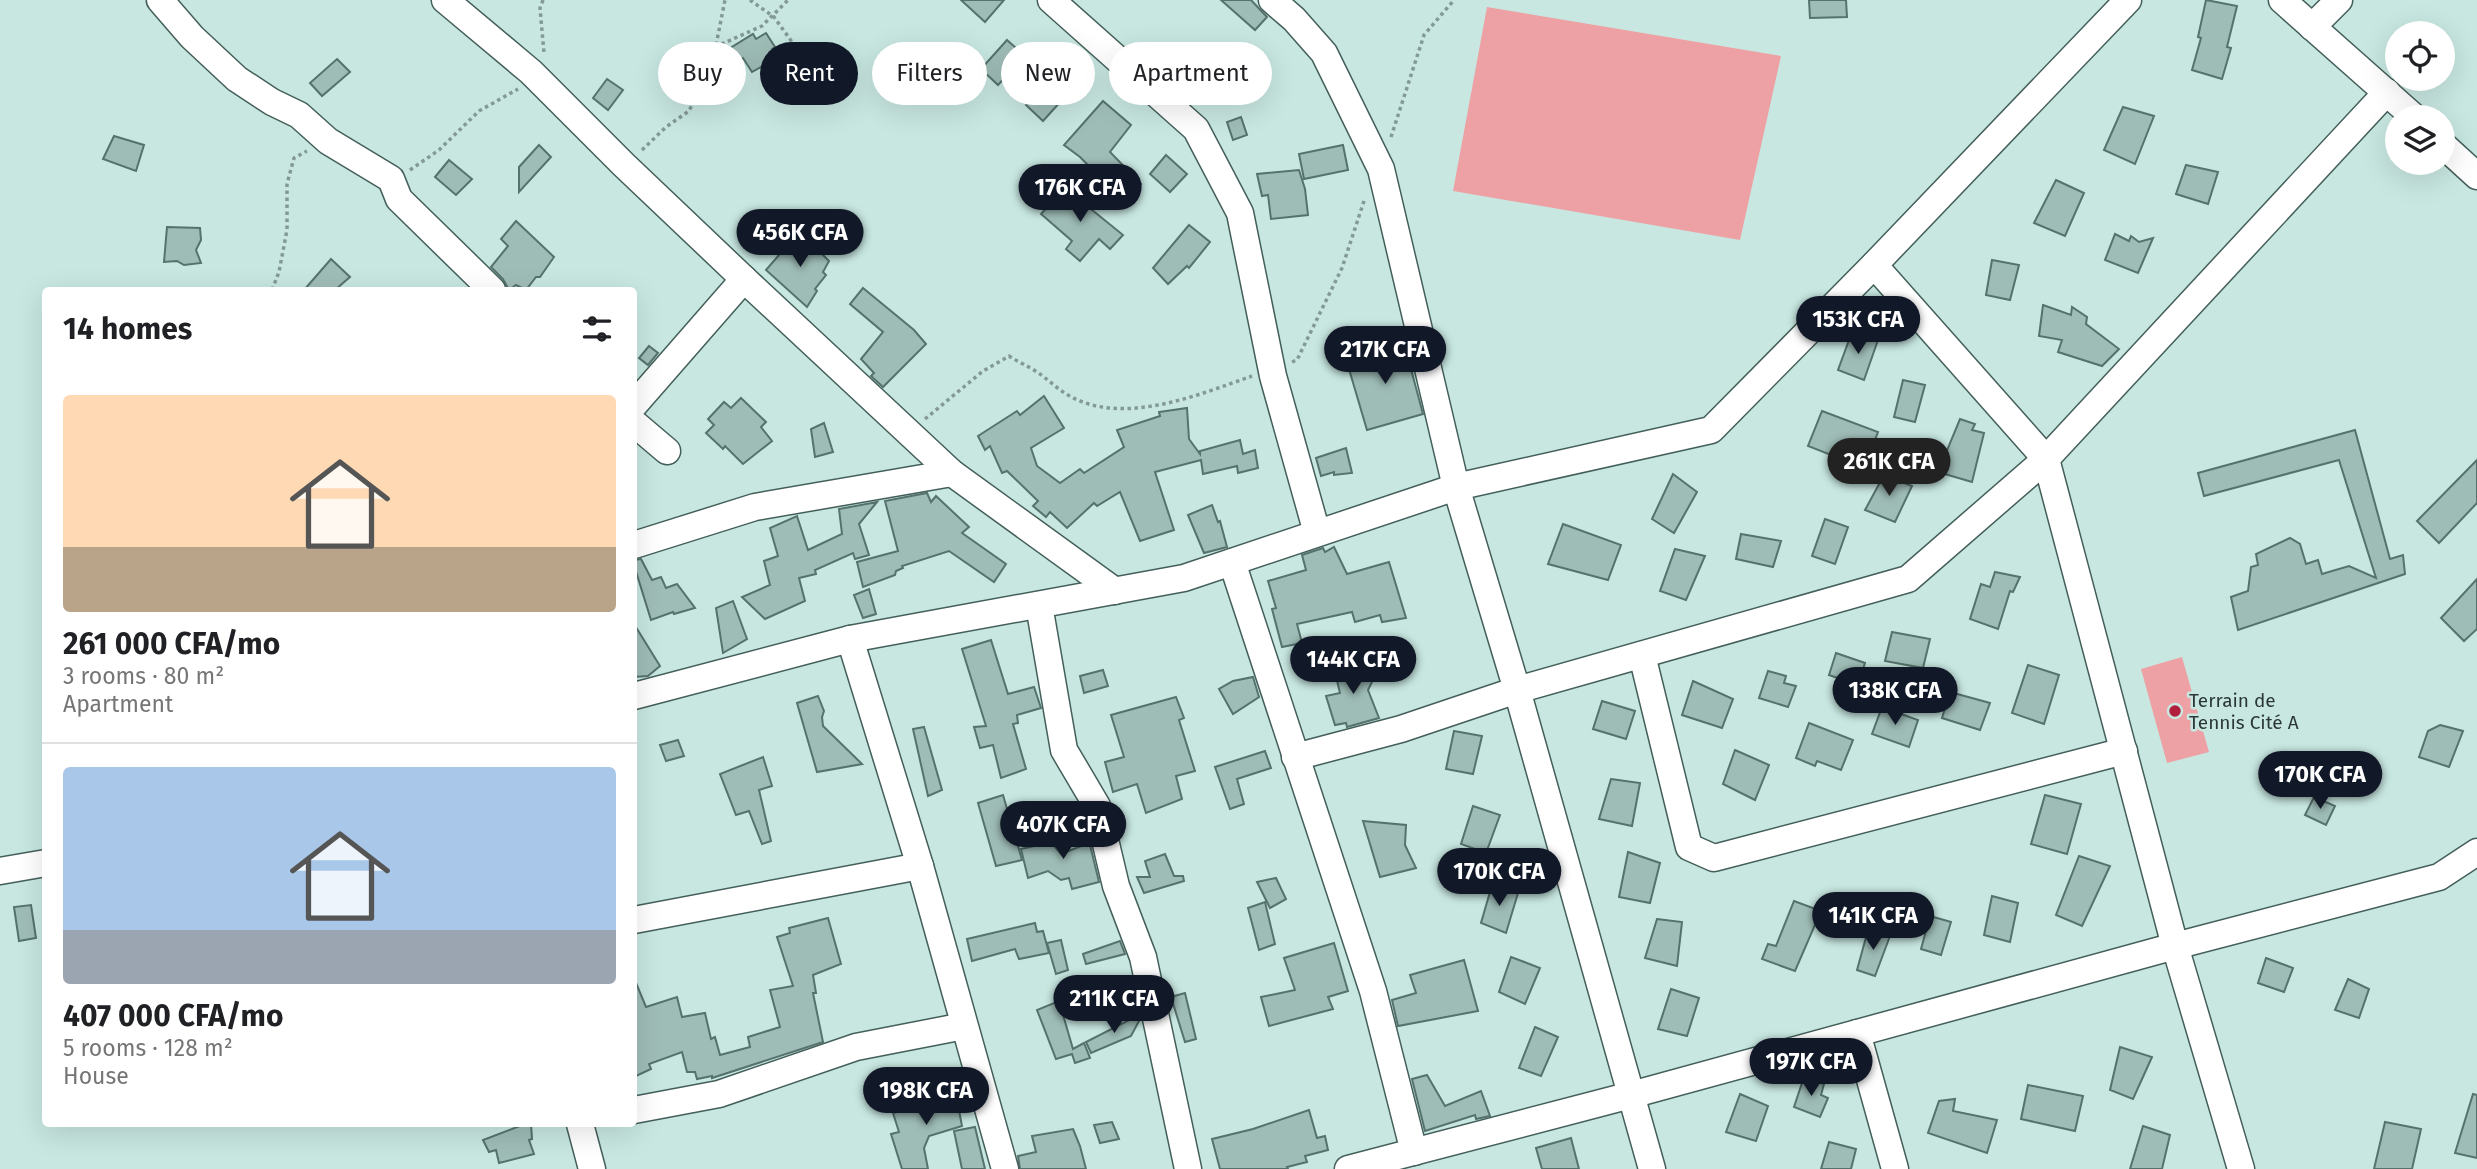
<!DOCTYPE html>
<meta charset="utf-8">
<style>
:root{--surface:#fff;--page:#f2f2f2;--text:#202124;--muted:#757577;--line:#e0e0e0;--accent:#111827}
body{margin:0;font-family:"Fira Sans",sans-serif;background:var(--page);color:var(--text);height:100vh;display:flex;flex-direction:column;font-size:26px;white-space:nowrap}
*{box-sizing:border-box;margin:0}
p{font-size:23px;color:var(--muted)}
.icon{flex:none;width:38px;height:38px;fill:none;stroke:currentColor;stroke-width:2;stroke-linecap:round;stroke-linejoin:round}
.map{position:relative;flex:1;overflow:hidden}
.side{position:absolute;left:42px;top:287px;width:595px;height:840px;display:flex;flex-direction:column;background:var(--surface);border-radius:7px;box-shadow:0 7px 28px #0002}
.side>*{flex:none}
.guide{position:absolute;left:658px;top:42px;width:665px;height:63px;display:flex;gap:14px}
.buttons{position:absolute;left:2385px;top:21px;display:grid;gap:14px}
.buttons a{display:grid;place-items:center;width:70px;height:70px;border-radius:50%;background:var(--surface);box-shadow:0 7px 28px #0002;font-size:35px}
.price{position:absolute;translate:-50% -60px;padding:0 16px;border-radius:24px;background:var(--accent);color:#fff;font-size:23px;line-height:46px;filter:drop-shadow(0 2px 4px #0008)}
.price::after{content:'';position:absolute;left:50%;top:42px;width:21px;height:16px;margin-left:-10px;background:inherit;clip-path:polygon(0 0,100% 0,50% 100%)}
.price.active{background:#222;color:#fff}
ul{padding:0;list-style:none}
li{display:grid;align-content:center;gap:14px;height:371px;padding:0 21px}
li+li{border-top:2px solid var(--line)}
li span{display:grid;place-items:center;height:217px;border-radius:7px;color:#555}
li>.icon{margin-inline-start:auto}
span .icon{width:126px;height:126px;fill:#fffc;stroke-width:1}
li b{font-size:30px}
h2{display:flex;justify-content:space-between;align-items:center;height:84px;padding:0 21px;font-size:30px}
.chip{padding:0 24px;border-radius:32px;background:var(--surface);box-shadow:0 7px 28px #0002;font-size:24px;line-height:63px}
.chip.active{background:var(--accent);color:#fff}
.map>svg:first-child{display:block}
</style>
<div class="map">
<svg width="2477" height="1169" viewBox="0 0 2477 1169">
<rect width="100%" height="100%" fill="#c8e7e1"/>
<g fill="#eea1a5">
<polygon points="1487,7 1781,56 1740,240 1453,191"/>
<polygon points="2182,657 2209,752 2167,763 2141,669"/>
</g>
<g fill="#9fbdb7" stroke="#56726d" stroke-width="2">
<polygon points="961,0 1004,0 985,22"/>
<polygon points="1221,0 1251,0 1267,17 1255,30"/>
<polygon points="1809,0 1846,0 1847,17 1810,18"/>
<polygon points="2206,0 2237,6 2227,47 2231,48 2222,79 2192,70 2201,38 2198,37"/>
<polygon points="766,33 775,47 772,49 777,58 752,72 743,58 735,63 727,50 753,34 756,39"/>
<polygon points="1007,40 1025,56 998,85 981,69"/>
<polygon points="919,55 936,71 918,91 901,76"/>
<polygon points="337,59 350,72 322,96 310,83"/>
<polygon points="607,79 623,90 608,110 593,98"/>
<polygon points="1046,84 1062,100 1043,121 1026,105"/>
<polygon points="1103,101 1131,125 1110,152 1141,184 1124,202 1080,157 1064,145"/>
<polygon points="2123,107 2154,116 2135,164 2104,150"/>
<polygon points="1241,117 1247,135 1233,140 1227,122"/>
<polygon points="114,136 144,145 136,171 103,159"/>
<polygon points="539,145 551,157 519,192 519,167"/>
<polygon points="1343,145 1348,170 1304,179 1299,154"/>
<polygon points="1166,155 1187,174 1170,192 1150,174"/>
<polygon points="449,160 472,179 456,195 435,177"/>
<polygon points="2186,165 2218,172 2208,204 2176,194"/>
<polygon points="1299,170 1305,189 1308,215 1271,219 1268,195 1262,196 1257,174"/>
<polygon points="2056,180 2084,193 2065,236 2034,223"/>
<polygon points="1065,188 1123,235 1110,249 1099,239 1080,261 1066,249 1072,241 1041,214"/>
<polygon points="516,221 554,257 540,277 536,277 526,290 516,285 509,290 503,279 491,267 508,246 501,239"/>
<polygon points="1189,225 1210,242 1189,268 1187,266 1168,284 1153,268"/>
<polygon points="167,227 200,228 201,240 196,250 201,263 184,265 177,261 164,262"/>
<polygon points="798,233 806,244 809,241 829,261 823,272 826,275 815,289 817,291 807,307 766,270"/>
<polygon points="2115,234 2129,241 2131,236 2139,242 2153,238 2138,273 2105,260"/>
<polygon points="331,259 350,277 335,290 304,290"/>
<polygon points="1992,260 2019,265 2010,300 1986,295"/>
<polygon points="863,288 914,330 926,344 883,387 871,376 874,373 861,359 883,332 850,304"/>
<polygon points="2043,305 2071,315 2072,307 2087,317 2086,324 2119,349 2102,366 2058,352 2062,340 2039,336"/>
<polygon points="1852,332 1878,340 1864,380 1838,370"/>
<polygon points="1404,343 1423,414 1367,430 1346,359"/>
<polygon points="649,346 658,353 648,365 639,358"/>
<polygon points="1903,380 1925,385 1915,422 1894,417"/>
<polygon points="1044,396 1064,428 1031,448 1037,466 1060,483 1080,469 1084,473 1124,447 1117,430 1160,416 1159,412 1187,408 1189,439 1200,454 1200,451 1240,440 1243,454 1255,450 1258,468 1238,473 1237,466 1203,474 1201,460 1155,472 1174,530 1140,541 1120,492 1097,506 1094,503 1067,528 1050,512 1046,517 1033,506 1038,501 1007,471 1002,473 990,446 985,450 978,436 1017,411 1020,415"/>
<polygon points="741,398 766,422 761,427 772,441 743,464 725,446 723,449 706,433 714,425 708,419 724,402 731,408"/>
<polygon points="1822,411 1878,432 1864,468 1808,446"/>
<polygon points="1960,419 1975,424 1972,430 1984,433 1972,482 1938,472"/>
<polygon points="824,423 833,452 815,457 811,429"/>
<polygon points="2355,430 2390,559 2403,555 2405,574 2238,630 2231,597 2248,591 2251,567 2258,565 2256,554 2290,538 2300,544 2306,564 2318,560 2322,574 2349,566 2376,578 2339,460 2204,496 2198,473"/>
<polygon points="1346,448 1352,473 1334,475 1334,472 1321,476 1316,458"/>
<polygon points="2477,460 2477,503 2439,543 2417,521"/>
<polygon points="1673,474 1697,492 1674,533 1652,519"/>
<polygon points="1884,475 1912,486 1895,522 1865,510"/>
<polygon points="927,493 931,502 936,496 969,527 962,533 1006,564 994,582 949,551 902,566 903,568 896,571 895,575 863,587 857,562 898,551 885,501"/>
<polygon points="877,502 859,524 869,555 855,559 853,553 815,570 816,574 799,578 805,601 765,619 742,597 770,585 764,561 778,556 770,528 797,516 808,550 842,534 839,509"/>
<polygon points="1212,505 1218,522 1220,521 1227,547 1204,553 1188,515"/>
<polygon points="1825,519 1848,527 1835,564 1812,556"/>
<polygon points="1563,524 1621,545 1608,580 1548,564"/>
<polygon points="1741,534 1781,541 1773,567 1736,559"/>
<polygon points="1334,547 1347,574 1389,562 1406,618 1382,622 1380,615 1355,622 1352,612 1297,624 1302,643 1282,647 1272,609 1276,608 1268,581 1306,570 1302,555 1323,548 1325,552"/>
<polygon points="1675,549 1705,556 1686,600 1660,591"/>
<polygon points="641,559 652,580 661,577 666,588 677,584 695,608 674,614 673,612 651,620 634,565 634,560"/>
<polygon points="1995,572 2020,577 2013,592 2010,591 1998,629 1970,619 1981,584 1990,587"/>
<polygon points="2477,579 2477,629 2464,641 2441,618"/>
<polygon points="869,589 876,614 863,618 854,595"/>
<polygon points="733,601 747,639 723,653 716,608"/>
<polygon points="634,624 660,666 648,676 634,677"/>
<polygon points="1892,632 1930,639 1923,668 1885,661"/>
<polygon points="991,640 1008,694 1034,687 1041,708 1017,715 1018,723 1013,724 1026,769 1001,778 993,745 980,748 974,727 986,726 962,649"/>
<polygon points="1836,653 1865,663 1858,685 1829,675"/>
<polygon points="1385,655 1368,690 1379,718 1347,727 1346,723 1335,725 1326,696 1340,693 1332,660 1342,657 1352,684"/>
<polygon points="2028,665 2059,675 2044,724 2012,713"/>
<polygon points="1103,670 1108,686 1084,693 1080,676"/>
<polygon points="1768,671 1786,676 1784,683 1796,686 1788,707 1759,698"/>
<polygon points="1253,677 1259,697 1233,714 1219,689 1233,681"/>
<polygon points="1693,681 1733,699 1722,728 1682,715"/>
<polygon points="1950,692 1990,703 1980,730 1942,718"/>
<polygon points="818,696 824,711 822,717 823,726 862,764 817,772 797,703"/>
<polygon points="1176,697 1184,718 1179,720 1195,771 1176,776 1182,799 1146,813 1137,784 1113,792 1105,762 1124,757 1111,715"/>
<polygon points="1602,701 1635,711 1626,739 1593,729"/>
<polygon points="1882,707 1918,720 1909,747 1872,734"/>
<polygon points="1809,723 1853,740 1841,770 1817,761 1815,766 1796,758"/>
<polygon points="2440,725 2463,731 2449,767 2419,757 2428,731"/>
<polygon points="924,727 942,790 928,796 913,729"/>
<polygon points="1454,731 1482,736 1473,774 1446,769"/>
<polygon points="678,740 684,756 666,761 660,745"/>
<polygon points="1735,750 1769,765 1755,800 1723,784"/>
<polygon points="1265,751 1271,768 1237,779 1244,804 1230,809 1215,767"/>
<polygon points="763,757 772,786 759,790 771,841 762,844 749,811 736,815 720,774"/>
<polygon points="1611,779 1640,783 1632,826 1599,819"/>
<polygon points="1003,795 1022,860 996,866 978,803"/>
<polygon points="2045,795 2081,804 2067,854 2031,844"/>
<polygon points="2314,797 2335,806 2326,825 2305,815"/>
<polygon points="1473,806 1500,815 1486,853 1461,844"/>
<polygon points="1076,820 1084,820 1099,882 1072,889 1069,878 1061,880 1048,871 1028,878 1021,849 1051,842 1061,854 1084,845"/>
<polygon points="1363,821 1406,825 1405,845 1416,868 1380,877"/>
<polygon points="1628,852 1660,863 1650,903 1619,897"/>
<polygon points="1165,854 1174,876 1183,876 1184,881 1144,893 1137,877 1150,877 1145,861"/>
<polygon points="2079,856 2110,866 2082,926 2056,915"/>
<polygon points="1276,878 1286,899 1270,908 1257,882"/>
<polygon points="1492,885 1518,893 1506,933 1481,923"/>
<polygon points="1992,896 2018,903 2010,942 1984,935"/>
<polygon points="1794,901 1821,911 1795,971 1762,959 1768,944 1776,946"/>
<polygon points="1265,902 1275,944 1259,950 1248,908"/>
<polygon points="31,905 36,938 19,941 14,907"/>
<polygon points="1930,916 1951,922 1941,955 1921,949"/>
<polygon points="828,918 841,964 813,975 816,993 813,993 823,1042 712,1078 712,1076 697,1079 695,1072 687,1072 682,1052 649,1064 651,1069 634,1077 634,978 646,1007 677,997 682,1017 705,1013 711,1039 715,1037 720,1055 750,1047 748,1037 780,1027 770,990 793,986 777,937 790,933 789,928"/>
<polygon points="1657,919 1682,922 1677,966 1645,958"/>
<polygon points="1035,923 1037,932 1043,931 1049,953 1019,959 1015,949 972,961 967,939"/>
<polygon points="1868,930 1890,936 1875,976 1857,970"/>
<polygon points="1061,940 1068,970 1056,974 1047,943"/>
<polygon points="1120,941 1125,954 1086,964 1083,954"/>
<polygon points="1334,943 1348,991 1328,997 1333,1009 1269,1026 1261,997 1295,990 1284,958"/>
<polygon points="1511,957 1540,968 1525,1004 1499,992"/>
<polygon points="2266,958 2293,968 2284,992 2258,983"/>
<polygon points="1464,960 1478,1011 1398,1026 1392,1000 1416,993 1410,975"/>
<polygon points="2348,979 2369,989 2359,1018 2335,1010"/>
<polygon points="1671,989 1699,998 1687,1036 1658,1029"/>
<polygon points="1185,993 1196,1039 1185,1042 1171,997"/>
<polygon points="1059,1001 1073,1049 1084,1043 1090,1058 1075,1063 1072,1054 1056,1059 1037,1010"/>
<polygon points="1139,1015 1140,1019 1131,1036 1091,1053 1086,1042"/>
<polygon points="1535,1027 1558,1037 1541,1076 1519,1068"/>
<polygon points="2120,1047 2152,1057 2133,1099 2110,1090"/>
<polygon points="1427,1075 1445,1106 1481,1091 1490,1116 1476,1119 1475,1115 1425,1131 1412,1079"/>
<polygon points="1804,1077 1824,1084 1821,1095 1828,1098 1820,1117 1794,1107"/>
<polygon points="961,1083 965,1098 957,1100 962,1126 929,1136 924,1148 928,1169 902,1169 891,1134 899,1132 893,1113 944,1101 940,1089"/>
<polygon points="2028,1085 2083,1096 2075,1131 2021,1119"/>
<polygon points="1740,1094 1768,1106 1756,1141 1726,1132"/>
<polygon points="2473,1094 2477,1095 2477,1158 2455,1153"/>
<polygon points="1955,1099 1953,1111 1997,1120 1987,1153 1928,1133 1939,1101"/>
<polygon points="1309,1110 1317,1138 1325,1136 1328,1150 1305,1156 1307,1162 1287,1167 1288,1169 1220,1169 1212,1139 1253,1129"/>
<polygon points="1112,1122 1119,1139 1100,1143 1094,1125"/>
<polygon points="2385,1122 2421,1129 2412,1169 2374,1169"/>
<polygon points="525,1124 531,1124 532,1139 529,1140 534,1154 499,1163 496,1150 489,1152 483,1140"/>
<polygon points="2143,1126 2170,1135 2162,1169 2130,1169"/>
<polygon points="975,1127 985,1169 962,1169 954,1131"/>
<polygon points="1073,1129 1080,1146 1086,1169 1020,1169 1018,1156 1036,1152 1032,1136"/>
<polygon points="1571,1138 1579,1169 1542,1169 1536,1148"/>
<polygon points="1829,1142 1856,1149 1851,1169 1821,1169"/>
</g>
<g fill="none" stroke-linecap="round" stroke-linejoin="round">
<g stroke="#445f5a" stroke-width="29">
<g id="minor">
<polyline points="160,0 192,37 237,79 272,102 299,115 328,141 391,179 399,199 492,290"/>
<polyline points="445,0 531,72 624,165 744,279 952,473 1115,591"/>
<polyline points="1051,0 1196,129 1240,213 1273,376 1317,533"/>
<polyline points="1272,0 1294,19 1324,53 1381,169 1456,487 1517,690 1652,1169"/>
<polyline points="2282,0 2414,117"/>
<polyline points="2312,27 2339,0"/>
<polyline points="2443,145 2477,176"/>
<polyline points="1874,265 2046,459 2175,946 2241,1169"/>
<polyline points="634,405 744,279"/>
<polyline points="634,423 667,451"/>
<polyline points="634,545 755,507 952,473"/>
<polyline points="1232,562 1373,991 1414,1152"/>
<polyline points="1039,605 1064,750 1097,806 1116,886 1143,957 1188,1169"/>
<polyline points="850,639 920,866 1005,1169"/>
<polyline points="1642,655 1689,847 1714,858 2124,751"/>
<polyline points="634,696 850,639 1184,578 1456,487 1711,430 1874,265 2128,0"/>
<polyline points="1295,757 1401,729 1517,690 1908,579 2046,459 2387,92"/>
<polyline points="0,871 46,863"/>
<polyline points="634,920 920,866"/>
<polyline points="1857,1033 1895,1169"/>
<polyline points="634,1110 719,1094 856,1047 964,1026"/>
<polyline points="580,1124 592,1169"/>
<polyline points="1348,1169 1631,1095 2175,946 2439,877 2477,852"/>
</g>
</g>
<g stroke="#839995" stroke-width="3.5" stroke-dasharray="3.5 3.5" stroke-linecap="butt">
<polyline points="543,0 540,8 544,53"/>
<polyline points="750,0 774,17 810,67"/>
<polyline points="715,47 762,26 788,0"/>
<polyline points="1391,137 1424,35 1454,0"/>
<polyline points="642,150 666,127 689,111 713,60 725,0"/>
<polyline points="410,170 439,150 479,111 518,89"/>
<polyline points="272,290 279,272 287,230 287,184 294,158 307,151"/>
<polyline points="1292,362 1297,360 1342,268 1364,201"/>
<path d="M925,419L983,371L1009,356C1018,362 1028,366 1037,372C1048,379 1057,389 1068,395C1122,427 1198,395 1252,376"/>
</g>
<use href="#minor" stroke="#fff" stroke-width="26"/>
</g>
<circle fill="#b21f3d" stroke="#c8e7e1" stroke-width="2.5" cx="2175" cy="711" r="7"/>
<g text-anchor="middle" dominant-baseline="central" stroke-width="5" stroke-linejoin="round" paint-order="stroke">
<g font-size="19" fill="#2b3735" stroke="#c8e7e1" text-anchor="start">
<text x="2189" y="700">Terrain de<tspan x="2189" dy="22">Tennis Cité A</tspan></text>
</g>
</g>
</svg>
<div class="buttons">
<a><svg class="icon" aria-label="locate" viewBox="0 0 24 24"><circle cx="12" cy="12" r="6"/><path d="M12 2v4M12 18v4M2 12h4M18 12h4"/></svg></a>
<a><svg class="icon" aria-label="layers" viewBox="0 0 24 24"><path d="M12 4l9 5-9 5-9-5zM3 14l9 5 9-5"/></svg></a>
</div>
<b class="price" style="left:1080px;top:224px">176K CFA</b>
<b class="price" style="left:800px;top:269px">456K CFA</b>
<b class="price" style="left:1858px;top:356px">153K CFA</b>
<b class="price" style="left:1385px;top:386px">217K CFA</b>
<b class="price active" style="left:1889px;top:498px">261K CFA</b>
<b class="price" style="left:1353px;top:696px">144K CFA</b>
<b class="price" style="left:1895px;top:727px">138K CFA</b>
<b class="price" style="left:2320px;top:811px">170K CFA</b>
<b class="price" style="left:1063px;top:861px">407K CFA</b>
<b class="price" style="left:1499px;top:908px">170K CFA</b>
<b class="price" style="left:1873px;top:952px">141K CFA</b>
<b class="price" style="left:1114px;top:1035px">211K CFA</b>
<b class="price" style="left:1811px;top:1098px">197K CFA</b>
<b class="price" style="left:926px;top:1127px">198K CFA</b>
<div class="guide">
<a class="chip">Buy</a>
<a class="chip active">Rent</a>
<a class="chip">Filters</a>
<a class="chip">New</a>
<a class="chip">Apartment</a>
</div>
<section class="side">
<h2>14 homes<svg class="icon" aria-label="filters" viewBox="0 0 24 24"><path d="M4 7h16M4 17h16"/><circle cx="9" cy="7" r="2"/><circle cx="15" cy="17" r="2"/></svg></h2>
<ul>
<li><span style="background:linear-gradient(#ffd9b3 70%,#b9a48a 0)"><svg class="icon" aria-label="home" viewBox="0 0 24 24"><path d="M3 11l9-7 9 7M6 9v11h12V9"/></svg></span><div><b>261 000 CFA/mo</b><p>3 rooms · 80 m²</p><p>Apartment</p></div></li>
<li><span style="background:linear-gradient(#a9c7e8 75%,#9aa5b1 0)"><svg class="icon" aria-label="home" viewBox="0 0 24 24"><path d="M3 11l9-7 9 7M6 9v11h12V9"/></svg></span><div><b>407 000 CFA/mo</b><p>5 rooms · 128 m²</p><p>House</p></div></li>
</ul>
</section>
</div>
